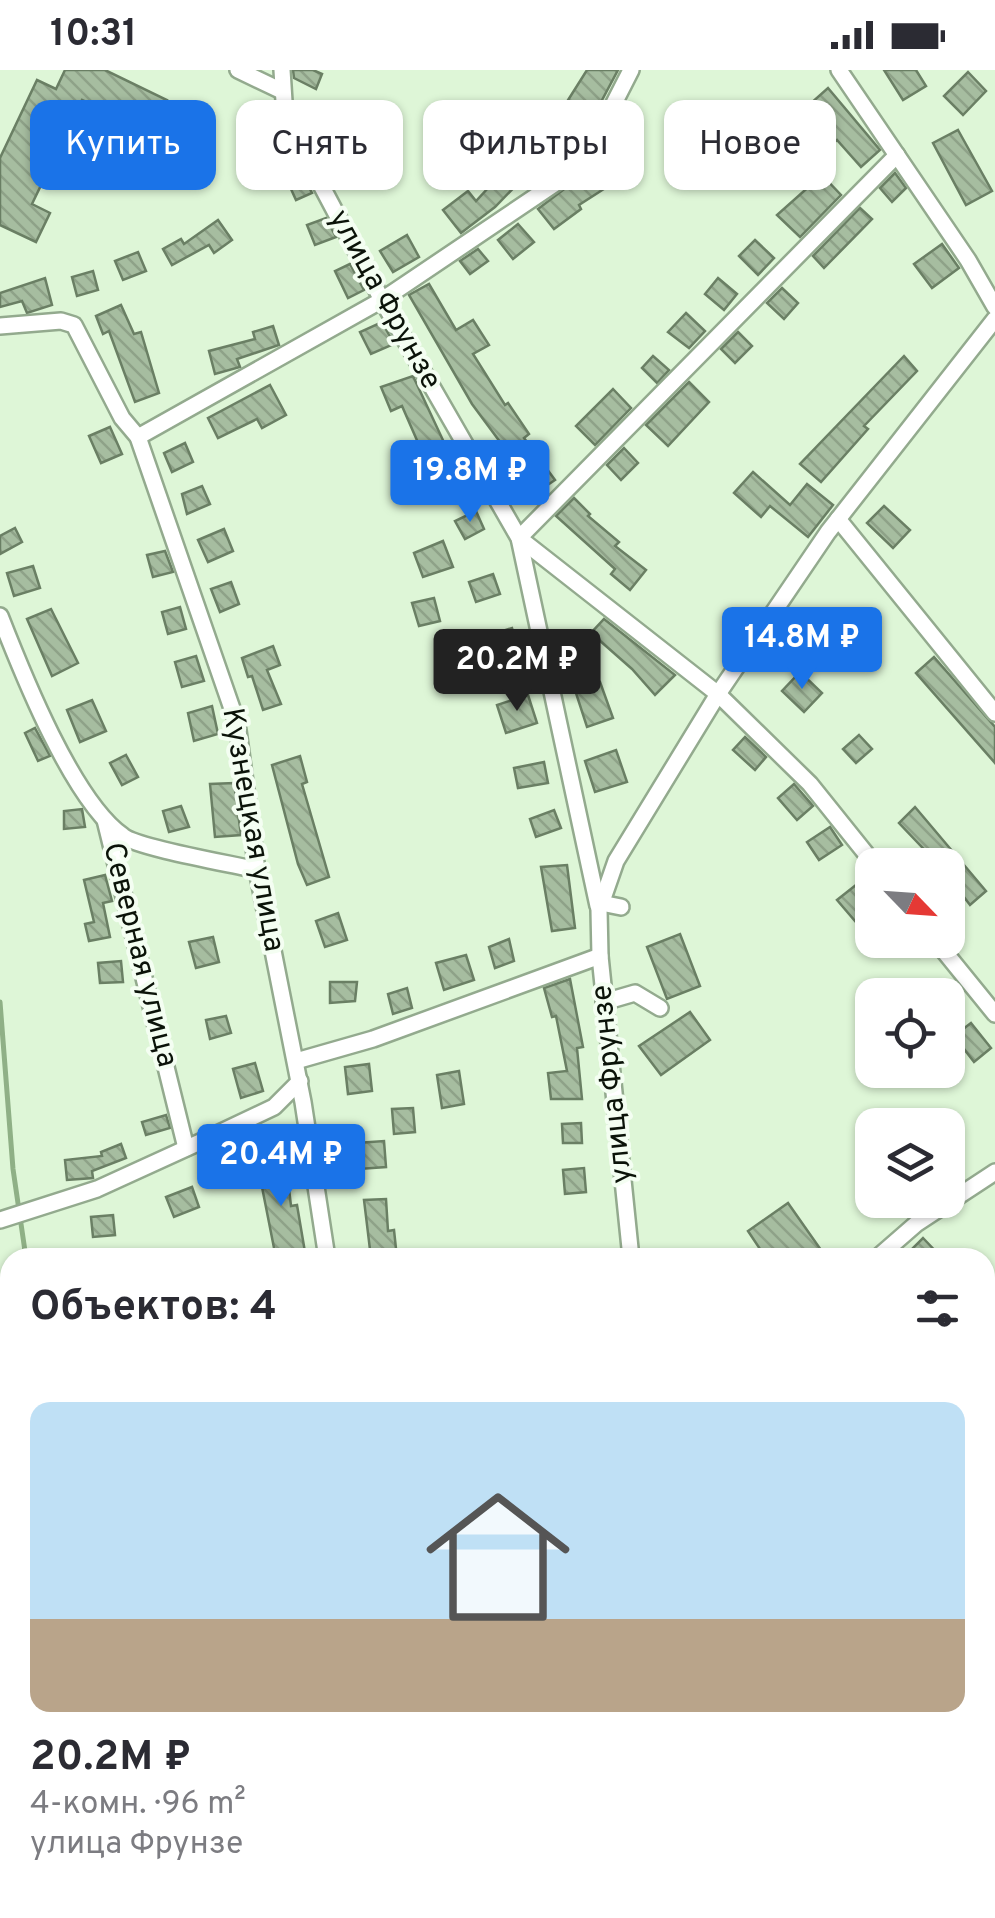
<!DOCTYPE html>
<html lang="ru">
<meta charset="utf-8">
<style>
:root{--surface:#fff;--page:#f2f2f3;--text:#2b2b33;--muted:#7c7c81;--accent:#1a73e8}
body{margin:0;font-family:Overpass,sans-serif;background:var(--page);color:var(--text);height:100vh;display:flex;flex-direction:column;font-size:38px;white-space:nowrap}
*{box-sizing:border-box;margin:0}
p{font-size:32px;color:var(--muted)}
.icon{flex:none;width:55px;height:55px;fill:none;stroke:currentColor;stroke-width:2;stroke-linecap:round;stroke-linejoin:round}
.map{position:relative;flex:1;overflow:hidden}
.sheet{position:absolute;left:0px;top:1178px;width:995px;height:672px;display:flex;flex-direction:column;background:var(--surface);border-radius:30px 30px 0 0;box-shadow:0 2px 8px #0004}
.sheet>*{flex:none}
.hud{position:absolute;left:30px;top:30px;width:935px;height:90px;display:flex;gap:20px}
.needle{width:65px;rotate:115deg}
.fabs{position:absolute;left:855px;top:778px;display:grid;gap:20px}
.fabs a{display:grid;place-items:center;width:110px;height:110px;border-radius:20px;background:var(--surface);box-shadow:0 2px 8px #0004;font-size:50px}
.price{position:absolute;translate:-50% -85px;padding:0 22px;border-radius:10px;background:var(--accent);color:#fff;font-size:32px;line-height:65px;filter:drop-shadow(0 2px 5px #0008)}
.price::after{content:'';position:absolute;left:50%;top:60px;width:30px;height:22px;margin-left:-15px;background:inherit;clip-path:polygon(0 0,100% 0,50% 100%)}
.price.current{background:#222;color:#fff}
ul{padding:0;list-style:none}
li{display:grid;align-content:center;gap:20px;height:530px;padding:0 30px}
li span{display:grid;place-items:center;height:310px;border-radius:20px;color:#555}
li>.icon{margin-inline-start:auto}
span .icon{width:180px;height:180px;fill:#fffc;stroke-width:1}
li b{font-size:42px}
h2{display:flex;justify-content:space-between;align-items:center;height:120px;padding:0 30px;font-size:42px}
.tag{padding:0 35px;border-radius:20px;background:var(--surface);box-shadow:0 2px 8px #0004;font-size:35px;line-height:90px}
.tag.current{background:var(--accent);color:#fff}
.status{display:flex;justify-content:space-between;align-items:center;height:70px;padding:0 50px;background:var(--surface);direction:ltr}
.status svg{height:28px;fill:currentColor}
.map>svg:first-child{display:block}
</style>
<div class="status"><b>10:31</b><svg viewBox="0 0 49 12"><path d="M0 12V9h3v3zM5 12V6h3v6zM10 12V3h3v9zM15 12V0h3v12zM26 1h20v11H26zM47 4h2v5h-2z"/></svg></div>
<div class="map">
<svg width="995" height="1848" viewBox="0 0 995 1848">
<defs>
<pattern id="building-back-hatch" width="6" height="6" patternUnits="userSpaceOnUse" patternTransform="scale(2.5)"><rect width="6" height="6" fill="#a6bda0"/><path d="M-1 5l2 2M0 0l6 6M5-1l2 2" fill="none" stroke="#8ea288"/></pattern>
</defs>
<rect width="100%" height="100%" fill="#def6d7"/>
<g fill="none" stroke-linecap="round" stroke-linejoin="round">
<g stroke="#8fb086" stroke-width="5">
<polyline points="0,932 13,1099 26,1188"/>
<polyline points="161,1840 164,1848"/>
</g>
</g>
<g fill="url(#building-back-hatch)" stroke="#6a7f64" stroke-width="2.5">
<polygon points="65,0 105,0 167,30 152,63 82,30 32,134 50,143 36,172 0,155 0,88 37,10 56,19"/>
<polygon points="293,0 313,0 322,4 316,19 294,8"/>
<polygon points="587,0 618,0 585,62 572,77 550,60 567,40 563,38"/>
<polygon points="884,0 916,0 926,16 903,30"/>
<polygon points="968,2 986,21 963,45 944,26"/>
<polygon points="828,18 880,80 861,97 837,70 826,79 812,63 826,51 810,34"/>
<polygon points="271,35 282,65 260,74 248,44"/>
<polygon points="334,42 348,58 345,60 372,99 351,114 335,91 341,87 315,60"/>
<polygon points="958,60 992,121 966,135 933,73"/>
<polygon points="513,91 527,104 495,137 461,163 443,140 468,121 476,131"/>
<polygon points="593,97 607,117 579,135 581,139 554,159 538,139"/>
<polygon points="301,102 312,123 296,130 286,108"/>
<polygon points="895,103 906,118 892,132 880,118"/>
<polygon points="822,105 841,125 800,167 777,145"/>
<polygon points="860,138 872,149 824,198 813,186"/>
<polygon points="326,148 336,167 315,175 307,155"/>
<polygon points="218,150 232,170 214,183 209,175 172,195 163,179 181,169 184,174"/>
<polygon points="518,154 534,172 513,189 498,170"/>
<polygon points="407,165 419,187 393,202 380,181"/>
<polygon points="755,170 774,188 758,205 739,186"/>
<polygon points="942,174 959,198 932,218 914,194"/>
<polygon points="478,179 488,191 470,204 460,191"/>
<polygon points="138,182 146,201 123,210 115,191"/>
<polygon points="350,194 364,220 348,228 335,201"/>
<polygon points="93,201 98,220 77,226 72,207"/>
<polygon points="45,208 52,235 27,243 22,231 0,237 0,223"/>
<polygon points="718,208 737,224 724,240 705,224"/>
<polygon points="429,214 456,260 473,250 489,275 473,284 505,335 508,333 529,364 524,368 555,410 537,422 472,334 409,225"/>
<polygon points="782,218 798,233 784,249 767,233"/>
<polygon points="121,235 134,264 141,262 159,323 135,332 109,261 103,264 96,246"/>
<polygon points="686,243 705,261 689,278 668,262"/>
<polygon points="382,252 394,274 371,284 360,262"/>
<polygon points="273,256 279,275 237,289 240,297 215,304 209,281 255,269 253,262"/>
<polygon points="738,262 752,276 735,293 721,279"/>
<polygon points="653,286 669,300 657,313 642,298"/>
<polygon points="904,286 917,301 864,356 868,359 821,412 800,394"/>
<polygon points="413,306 463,413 440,423 402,336 391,341 381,317"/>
<polygon points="689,312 709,332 668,376 646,355"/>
<polygon points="270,315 286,345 262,358 257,349 218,368 208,348"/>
<polygon points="613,319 631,338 595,375 576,356"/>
<polygon points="110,357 122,384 101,393 89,366"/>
<polygon points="185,373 193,392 172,402 164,383"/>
<polygon points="624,378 638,393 621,410 607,395"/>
<polygon points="753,402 790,435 807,414 833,435 808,467 770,436 761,447 734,423"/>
<polygon points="202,416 210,434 187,444 182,424"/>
<polygon points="574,428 590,444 588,446 619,472 615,476 646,500 630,520 611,504 615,499 556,446"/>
<polygon points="884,436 910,460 893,478 867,453"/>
<polygon points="476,441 484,459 465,469 455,451"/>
<polygon points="15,458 22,472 0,484 0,466"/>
<polygon points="224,459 233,481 208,492 198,470"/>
<polygon points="443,471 453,497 423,507 414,483"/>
<polygon points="165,481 173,502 153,507 147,485"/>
<polygon points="33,496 40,518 14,526 7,503"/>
<polygon points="493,504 500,524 476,532 469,512"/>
<polygon points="231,512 239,534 220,542 211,519"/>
<polygon points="434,528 440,551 419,556 412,533"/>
<polygon points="180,537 186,559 168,564 162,542"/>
<polygon points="51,539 78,593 52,606 27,549"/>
<polygon points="842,548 854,557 833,587 820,578"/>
<polygon points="604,549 675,605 655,625 632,599 591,563"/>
<polygon points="512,558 522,590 493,599 484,567"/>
<polygon points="273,576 280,595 267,600 281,634 263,640 252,606 248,607 242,588"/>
<polygon points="196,586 204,611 182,617 175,592"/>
<polygon points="934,587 995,657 995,693 916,603"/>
<polygon points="800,602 822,623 804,642 782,621"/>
<polygon points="600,612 613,648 587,657 575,620"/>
<polygon points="528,625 537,653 506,663 497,635"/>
<polygon points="92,630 106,661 80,672 67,640"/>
<polygon points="212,636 218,664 194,671 188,643"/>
<polygon points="35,658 50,686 38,691 25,663"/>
<polygon points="859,665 872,679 856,693 843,679"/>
<polygon points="745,667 766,687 755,700 733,680"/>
<polygon points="616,680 627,712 595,722 585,691"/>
<polygon points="126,685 138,707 122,715 110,693"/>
<polygon points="300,686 307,712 302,714 329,807 307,815 298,794 272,695"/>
<polygon points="544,692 548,713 518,718 514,698"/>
<polygon points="234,713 241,765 215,767 210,714"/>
<polygon points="794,714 813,736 797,750 778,728"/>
<polygon points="181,736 189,757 169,762 163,741"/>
<polygon points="915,737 986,821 970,835 948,806 948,795 939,795 899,753"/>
<polygon points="82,739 85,757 64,759 64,741"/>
<polygon points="554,740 561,758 536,767 530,749"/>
<polygon points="830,757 842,775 819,790 807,772"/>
<polygon points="567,795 575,858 552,861 541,797"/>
<polygon points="105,805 112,831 103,833 110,867 89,871 85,854 94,852 84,810"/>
<polygon points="866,807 872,816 872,837 855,851 837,830"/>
<polygon points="338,843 347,870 325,877 316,851"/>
<polygon points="680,864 700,916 667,929 647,877"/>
<polygon points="213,867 219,892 196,898 189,872"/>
<polygon points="509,869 514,891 495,898 489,877"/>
<polygon points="466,885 474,910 444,920 436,893"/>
<polygon points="121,891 123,912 100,913 98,893"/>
<polygon points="570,909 583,977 577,978 582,1029 551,1029 548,1003 567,1001 556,946 552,947 544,918"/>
<polygon points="330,912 357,912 355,931 330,933"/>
<polygon points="407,918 412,938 393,944 388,924"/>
<polygon points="690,942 710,970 661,1005 639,976"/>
<polygon points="226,946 231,963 210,969 206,950"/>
<polygon points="971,953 991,978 974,992 954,966"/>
<polygon points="255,993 263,1021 241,1028 233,999"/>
<polygon points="369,994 372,1021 348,1024 345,997"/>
<polygon points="459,1001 464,1034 442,1038 437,1005"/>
<polygon points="413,1038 415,1062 394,1064 392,1039"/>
<polygon points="166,1045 170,1058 146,1065 142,1052"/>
<polygon points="581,1053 582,1073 563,1073 562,1054"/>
<polygon points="384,1071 386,1097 359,1099 357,1073"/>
<polygon points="121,1074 126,1088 92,1101 93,1108 67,1110 65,1090 102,1086 101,1082"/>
<polygon points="285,1084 291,1136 297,1135 306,1188 276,1188 262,1117 259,1087"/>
<polygon points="584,1098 586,1122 565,1124 563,1100"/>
<polygon points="192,1117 199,1137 174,1147 166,1127"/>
<polygon points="386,1129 388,1161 394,1160 397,1188 371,1188 364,1130"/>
<polygon points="788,1133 821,1180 811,1188 766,1188 748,1161"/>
<polygon points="113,1145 115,1165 93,1167 91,1147"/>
<polygon points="923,1168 942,1188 903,1188"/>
</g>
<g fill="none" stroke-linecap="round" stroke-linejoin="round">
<g stroke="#93aa8e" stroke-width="20">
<g id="minor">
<polyline points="238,0 282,21"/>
<polyline points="282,0 285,47 382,230 519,468 598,836"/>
<polyline points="839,0 968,190 995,237"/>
<polyline points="0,256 61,251 74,255 122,348 138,367 237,653 257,800 303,1032 327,1188"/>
<polyline points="138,367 382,230 575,100 604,53 631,0"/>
<polyline points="838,449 995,643"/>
<path d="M0,546C23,605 73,731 123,766C138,778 232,794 257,800"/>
<polyline points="105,750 186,1078"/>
<polyline points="875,795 810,714 718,624 519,468 897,85"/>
<polyline points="601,833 621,837"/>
<polyline points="935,870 995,944"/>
<polyline points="604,932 635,923 660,938"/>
<polyline points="296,991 373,969 600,886"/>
<polyline points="0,1150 97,1119 200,1072 274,1037 300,1011"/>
<polyline points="631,1188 600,886 599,840 616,791 718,624 828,462 995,249"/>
<polyline points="877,1188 916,1154 995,1102"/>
<polyline points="985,1296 995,1305"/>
<polyline points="985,1582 995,1590"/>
<polyline points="0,1805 12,1848"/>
<polyline points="405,1840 405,1848"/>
<polyline points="648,1840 648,1848"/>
<polyline points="956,1840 957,1848"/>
</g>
</g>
<use href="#minor" stroke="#fff" stroke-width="15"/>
</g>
<g text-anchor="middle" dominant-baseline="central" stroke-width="8" stroke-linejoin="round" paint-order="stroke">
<g font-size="30" fill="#0b1309" stroke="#f4fef2">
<text transform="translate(384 230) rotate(61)">улица Фрунзе</text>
<text transform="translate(252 760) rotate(80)">Кузнецкая улица</text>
<text transform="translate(139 885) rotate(76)">Северная улица</text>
<text transform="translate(613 1014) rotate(-96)">улица Фрунзе</text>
</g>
</g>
</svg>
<div class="fabs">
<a><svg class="needle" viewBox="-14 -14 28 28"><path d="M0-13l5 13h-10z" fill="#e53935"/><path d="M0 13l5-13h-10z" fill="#7c7c81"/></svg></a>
<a><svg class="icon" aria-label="locate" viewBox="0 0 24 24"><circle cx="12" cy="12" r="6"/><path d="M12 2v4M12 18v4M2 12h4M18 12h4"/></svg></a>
<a><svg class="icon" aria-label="layers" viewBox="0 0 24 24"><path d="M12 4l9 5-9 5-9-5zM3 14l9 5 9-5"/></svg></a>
</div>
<b class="price" style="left:470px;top:455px">19.8M ₽</b>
<b class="price" style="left:802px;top:622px">14.8M ₽</b>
<b class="price current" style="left:517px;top:644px">20.2M ₽</b>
<b class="price" style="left:281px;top:1139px">20.4M ₽</b>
<div class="hud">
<a class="tag current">Купить</a>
<a class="tag">Снять</a>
<a class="tag">Фильтры</a>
<a class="tag">Новое</a>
</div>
<section class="sheet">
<h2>Объектов: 4<svg class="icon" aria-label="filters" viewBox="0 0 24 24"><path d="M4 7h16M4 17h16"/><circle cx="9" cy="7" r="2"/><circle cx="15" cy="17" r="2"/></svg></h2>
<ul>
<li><span style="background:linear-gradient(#bfe0f5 70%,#b9a48a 0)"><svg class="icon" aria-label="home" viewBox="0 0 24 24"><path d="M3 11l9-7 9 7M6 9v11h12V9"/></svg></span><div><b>20.2M ₽</b><p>4-комн. · 96 m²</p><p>улица Фрунзе</p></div></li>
</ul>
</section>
</div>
